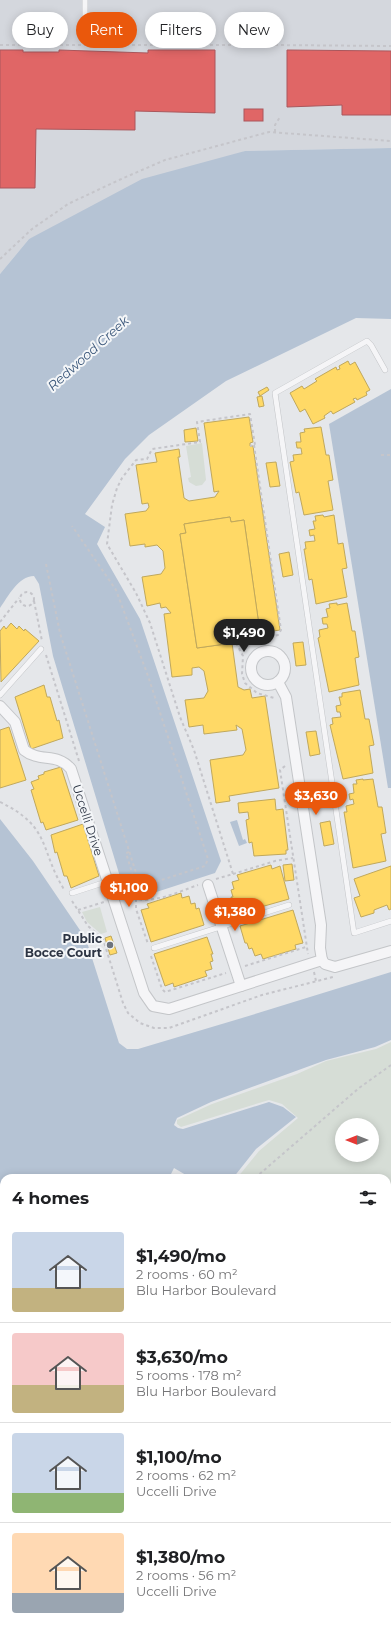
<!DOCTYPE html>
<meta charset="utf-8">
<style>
:root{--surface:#fff;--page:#f2f2f2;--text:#202124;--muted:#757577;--line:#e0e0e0;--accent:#ea580c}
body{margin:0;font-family:Montserrat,sans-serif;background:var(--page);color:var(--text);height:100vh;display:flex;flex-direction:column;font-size:15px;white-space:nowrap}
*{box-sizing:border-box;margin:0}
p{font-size:13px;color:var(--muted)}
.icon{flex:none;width:22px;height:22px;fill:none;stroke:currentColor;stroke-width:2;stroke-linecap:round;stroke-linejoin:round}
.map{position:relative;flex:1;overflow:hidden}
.details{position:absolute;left:0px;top:1174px;width:391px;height:456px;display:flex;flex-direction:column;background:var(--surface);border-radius:12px 12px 0 0;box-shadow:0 2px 10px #0003}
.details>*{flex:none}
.banner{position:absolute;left:12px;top:12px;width:367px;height:36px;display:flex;gap:8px}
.needle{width:26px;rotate:270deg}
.fabs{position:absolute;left:335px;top:1118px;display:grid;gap:8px}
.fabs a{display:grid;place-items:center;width:44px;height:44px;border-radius:50%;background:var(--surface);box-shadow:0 2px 10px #0003;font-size:20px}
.price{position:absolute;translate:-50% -34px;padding:0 9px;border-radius:14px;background:var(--accent);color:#fff;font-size:13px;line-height:26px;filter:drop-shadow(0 1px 2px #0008)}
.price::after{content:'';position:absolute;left:50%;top:24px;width:12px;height:9px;margin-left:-6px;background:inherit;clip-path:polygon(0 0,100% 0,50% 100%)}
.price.on{background:#222;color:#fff}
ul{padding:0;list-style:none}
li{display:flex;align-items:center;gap:12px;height:100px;padding:0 12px}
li+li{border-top:1px solid var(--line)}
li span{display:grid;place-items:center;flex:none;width:112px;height:80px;border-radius:4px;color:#555}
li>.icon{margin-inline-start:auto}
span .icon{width:48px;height:48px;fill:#fffc;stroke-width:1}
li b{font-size:17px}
h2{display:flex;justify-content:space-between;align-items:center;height:48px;padding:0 12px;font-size:17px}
.pill{padding:0 14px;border-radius:18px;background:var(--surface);box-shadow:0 2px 10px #0003;font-size:14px;line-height:36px}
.pill.on{background:var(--accent);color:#fff}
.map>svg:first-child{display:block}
</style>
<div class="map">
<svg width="391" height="1630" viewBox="0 0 391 1630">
<rect width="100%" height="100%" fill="#e5e7ea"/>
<polygon fill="#d4d7dd" points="0,0 391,0 391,148 245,151 29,239 0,274"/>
<g fill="#d6ddd6" fill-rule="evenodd">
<polygon points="202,443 206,480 202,485 196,486 189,482 188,478 191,477 186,446"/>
<polygon points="100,907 107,932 101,934 87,922 82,912"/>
<path d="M391,1042V1630H0V1388L4,1382V1626H387V1178H237L259,1151L298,1118L282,1104L269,1100L181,1127L177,1124V1120L212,1104L297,1074L326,1061L376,1049ZM342,1125H372V1155H342Z"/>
</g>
<g fill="#b5c3d4">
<path d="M391,148V319L356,318L226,381L149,435L125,459L85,514L105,527L97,544L140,619L221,861L215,873L144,896C132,893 128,890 121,880L53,656L39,584L34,576C18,576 8,597 0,608V274L29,239L142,179L245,151Z"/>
<polygon points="391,389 391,788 388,788 329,424"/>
<polygon points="0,819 33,861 86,939 119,1043 127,1049 138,1049 242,1018 391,972 391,1040 375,1047 326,1060 211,1102 177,1118 174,1125 178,1128 183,1129 269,1102 283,1107 296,1117 256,1149 233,1178 191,1178 174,1168 169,1178 4,1178 4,1404 0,1408"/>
<polygon points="237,820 243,840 245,839 247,843 239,846 230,822"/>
</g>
<g fill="#ffd966" stroke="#c0a85c">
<polygon points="348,361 350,365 355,362 370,390 366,392 367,395 357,400 356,398 353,399 355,402 333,414 331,411 324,416 325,418 313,424 305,409 300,412 290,393 302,386 304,389 317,381 315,379 336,367 337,370 340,369 339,366"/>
<polygon points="267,387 269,390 260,396 258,392"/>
<polygon points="262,396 264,406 259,407 257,397"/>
<polygon points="249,417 253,442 250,443 250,446 253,446 280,630 260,633 244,520 231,522 230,517 184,524 186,533 180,534 197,648 232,643 238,687 244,690 250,689 252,698 265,696 279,788 229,796 230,801 216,803 210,760 243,755 246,750 242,729 236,725 237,730 204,734 203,725 189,727 185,700 204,698 208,691 204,671 199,667 192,668 192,675 172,677 164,614 171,613 166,607 161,608 160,603 147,606 142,577 161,574 165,568 163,551 157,545 145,547 145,544 130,546 125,514 146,511 149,507 148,503 142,504 136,465 157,462 155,453 179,449 180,457 178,457 184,498 189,501 215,497 219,491 214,492 204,423"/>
<polygon points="321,427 326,455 329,455 333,480 328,481 333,510 304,515 299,492 296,493 290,462 294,461 293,455 302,454 301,448 297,448 296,442 301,442 300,433 305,432 304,429"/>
<polygon points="196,428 198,441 185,442 184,430"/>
<polygon points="276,462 280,486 270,487 266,463"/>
<polygon points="323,515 324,517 334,515 338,544 343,543 347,568 342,569 347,597 316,604 312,579 309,580 304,549 306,549 305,542 315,541 314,535 310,536 309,530 315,529 313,521 316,521 315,516"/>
<polygon points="230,517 231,522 244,520 261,639 197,648 180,534 186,533 184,524"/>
<polygon points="289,552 293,575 283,577 279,554"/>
<polygon points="337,603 337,605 347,603 352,631 355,631 359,657 355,658 359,685 329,692 318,638 320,637 319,630 328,628 327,624 323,624 322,618 328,617 326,609 330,608 329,604"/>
<polygon points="11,623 17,629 19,626 24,631 25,629 39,641 1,682 0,631 4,626 6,629"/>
<polygon points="303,642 306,665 296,666 293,643"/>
<polygon points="44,685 47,697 50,697 57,721 59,720 63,738 31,749 15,697"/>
<polygon points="360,690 365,719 369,719 374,745 369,746 373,773 343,779 330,725 333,724 332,718 341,717 340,712 337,712 336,706 341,705 339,697 342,697 342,693"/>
<polygon points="9,727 26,780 0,788 0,730"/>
<polygon points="316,731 320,754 310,756 306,732"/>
<polygon points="61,767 78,820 46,830 43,822 41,823 31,790 34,789 31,782 39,779 38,776 44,774 44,772"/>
<polygon points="363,779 363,780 373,779 378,807 382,807 386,833 381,834 386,861 353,868 344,812 347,812 346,806 354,804 353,799 350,800 349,794 354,793 353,784 357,784 356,780"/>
<polygon points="275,799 276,810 283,809 288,850 286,850 286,854 254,856 252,842 249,843 246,820 249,819 248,812 239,813 238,803"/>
<polygon points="330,821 334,844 324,846 320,823"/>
<polygon points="83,824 99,876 71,888 67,876 64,876 57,852 55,853 51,835"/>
<polygon points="292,864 294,880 285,881 283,865"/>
<polygon points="271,865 272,869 280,866 289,899 236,914 231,897 233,897 231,890 234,889 232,882 239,880 237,875"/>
<polygon points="391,866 391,909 389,910 387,905 374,910 374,913 361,917 354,898 360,896 354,879"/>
<polygon points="181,893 182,898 189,896 191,904 195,903 196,909 199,908 204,925 151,942 141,910 149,908 147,904"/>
<polygon points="293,910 303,943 295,945 296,949 263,959 261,954 255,956 252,948 249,949 247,943 245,943 240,926"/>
<polygon points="111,936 117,953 110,955 105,938"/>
<polygon points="207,937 213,954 211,954 213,961 210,962 212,969 205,971 207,976 174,987 173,983 165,986 154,954"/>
</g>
<g fill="#e06666" stroke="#aa575c">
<polygon points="0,50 23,50 23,52 59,52 59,50 148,53 148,50 215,50 215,113 135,111 135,130 36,129 35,188 0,188"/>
<polygon points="287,50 391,51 391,115 342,115 342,105 287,107"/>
<rect x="244" y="109" width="19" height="12"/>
</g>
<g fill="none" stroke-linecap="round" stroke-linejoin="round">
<g stroke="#c3c5c8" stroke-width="6">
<g id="service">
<polyline points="85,0 85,28"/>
<polyline points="385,370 371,345 367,341 275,393 354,933 391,921"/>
<polyline points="0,695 41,649"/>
<polyline points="72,893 109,881"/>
<polyline points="154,948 289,905"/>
</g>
</g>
<g stroke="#c3c5c8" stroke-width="12">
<g id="minor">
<circle cx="268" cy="668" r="17"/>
<polyline points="278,682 286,697 321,925 320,948 322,960"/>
<path d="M0,706L15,722L24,750C40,763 57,752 71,769L144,993L153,1006L169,1009L322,960"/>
<polyline points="208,885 241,986"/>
<polyline points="322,960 325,964 335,967 391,951"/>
</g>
</g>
<g stroke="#c5c5ca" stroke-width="2" stroke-dasharray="3 3" stroke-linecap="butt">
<polyline points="0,45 233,45"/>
<polyline points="269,45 391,46"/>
<polyline points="275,132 275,125 280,117"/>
<polyline points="0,259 32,229 68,204 119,180 165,160 269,132 391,141"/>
<polyline points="254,445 281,630 278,635 265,638 266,651"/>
<polyline points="381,455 391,455"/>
<polyline points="46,564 60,633 138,879 149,884 205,866 208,859 148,676 116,590 72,526"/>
<circle cx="27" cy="599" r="7"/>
<polyline points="34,601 42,641"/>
<polyline points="0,622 19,598"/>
<polyline points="236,643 243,656 242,674 245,683 257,693 274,698"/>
<polyline points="46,655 79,761"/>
<polyline points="285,766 280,770 308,954"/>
<path d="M0,802C52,827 39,850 65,891"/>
<polyline points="129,852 126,853 140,899"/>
<polyline points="233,874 275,861 293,858"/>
<polyline points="216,879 233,874 194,750 180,717 150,623 136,593 107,544 112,505 117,488 122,478 136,460 147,459 152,449 200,442 197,422 250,414 255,445 250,446"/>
<path d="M123,892C143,910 177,892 198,885"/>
<polyline points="136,899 136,909 148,944"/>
<polyline points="72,901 88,926 103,939 123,1003 128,1013 140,1023 154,1028 169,1028 262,995 333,977"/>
<polyline points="78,910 104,902"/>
<polyline points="151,956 162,989 165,992 226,973"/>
<polyline points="245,966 306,947"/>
<polyline points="314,972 316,981"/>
<polyline points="255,1178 359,1088 391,1065"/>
<polyline points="0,1453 4,1447"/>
</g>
<use href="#service" stroke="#f5f5f7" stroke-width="5"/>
<use href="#minor" stroke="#f5f5f7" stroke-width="10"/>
</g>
<circle fill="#6d737d" stroke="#f4f6f8" stroke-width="1.5" cx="110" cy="945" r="4"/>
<g text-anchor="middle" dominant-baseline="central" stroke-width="4" stroke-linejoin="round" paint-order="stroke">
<g font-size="12" fill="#2c3443" stroke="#f4f6f8">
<text transform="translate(88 820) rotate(72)">Uccelli Drive</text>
</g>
<g font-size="12" font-weight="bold" fill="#2c3443" stroke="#f4f6f8" text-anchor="end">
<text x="102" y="938">Public<tspan x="102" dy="14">Bocce Court</tspan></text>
</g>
<g font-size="13" font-style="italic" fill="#365377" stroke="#f4f6f8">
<text transform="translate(88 353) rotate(-42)">Redwood Creek</text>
</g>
</g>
</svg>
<div class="fabs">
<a><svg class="needle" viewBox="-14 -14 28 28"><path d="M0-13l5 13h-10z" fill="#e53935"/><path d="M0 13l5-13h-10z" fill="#757577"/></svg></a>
</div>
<b class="price on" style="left:244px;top:653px">$1,490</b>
<b class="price" style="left:316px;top:816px">$3,630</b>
<b class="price" style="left:129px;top:908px">$1,100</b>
<b class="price" style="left:235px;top:932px">$1,380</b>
<div class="banner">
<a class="pill">Buy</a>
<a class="pill on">Rent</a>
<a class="pill">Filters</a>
<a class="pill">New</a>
</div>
<section class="details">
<h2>4 homes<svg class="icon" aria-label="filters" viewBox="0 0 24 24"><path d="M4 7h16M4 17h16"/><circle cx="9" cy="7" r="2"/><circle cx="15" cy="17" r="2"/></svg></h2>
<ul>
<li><span style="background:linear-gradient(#c9d6e8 70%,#c2b280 0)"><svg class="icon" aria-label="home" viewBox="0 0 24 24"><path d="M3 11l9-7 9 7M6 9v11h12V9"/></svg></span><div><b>$1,490/mo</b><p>2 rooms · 60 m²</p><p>Blu Harbor Boulevard</p></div></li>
<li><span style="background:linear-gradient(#f6c9c9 65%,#c2b280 0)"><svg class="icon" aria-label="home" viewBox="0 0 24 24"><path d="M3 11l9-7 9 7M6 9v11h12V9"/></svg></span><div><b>$3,630/mo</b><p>5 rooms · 178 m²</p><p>Blu Harbor Boulevard</p></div></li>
<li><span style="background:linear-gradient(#c9d6e8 75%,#8fb573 0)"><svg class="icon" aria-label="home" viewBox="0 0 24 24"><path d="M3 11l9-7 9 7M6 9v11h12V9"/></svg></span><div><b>$1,100/mo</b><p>2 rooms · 62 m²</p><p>Uccelli Drive</p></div></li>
<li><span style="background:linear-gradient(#ffd9b3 75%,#9aa5b1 0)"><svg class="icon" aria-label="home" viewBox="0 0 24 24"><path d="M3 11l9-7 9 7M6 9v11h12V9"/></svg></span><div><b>$1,380/mo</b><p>2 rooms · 56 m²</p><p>Uccelli Drive</p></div></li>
</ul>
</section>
</div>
